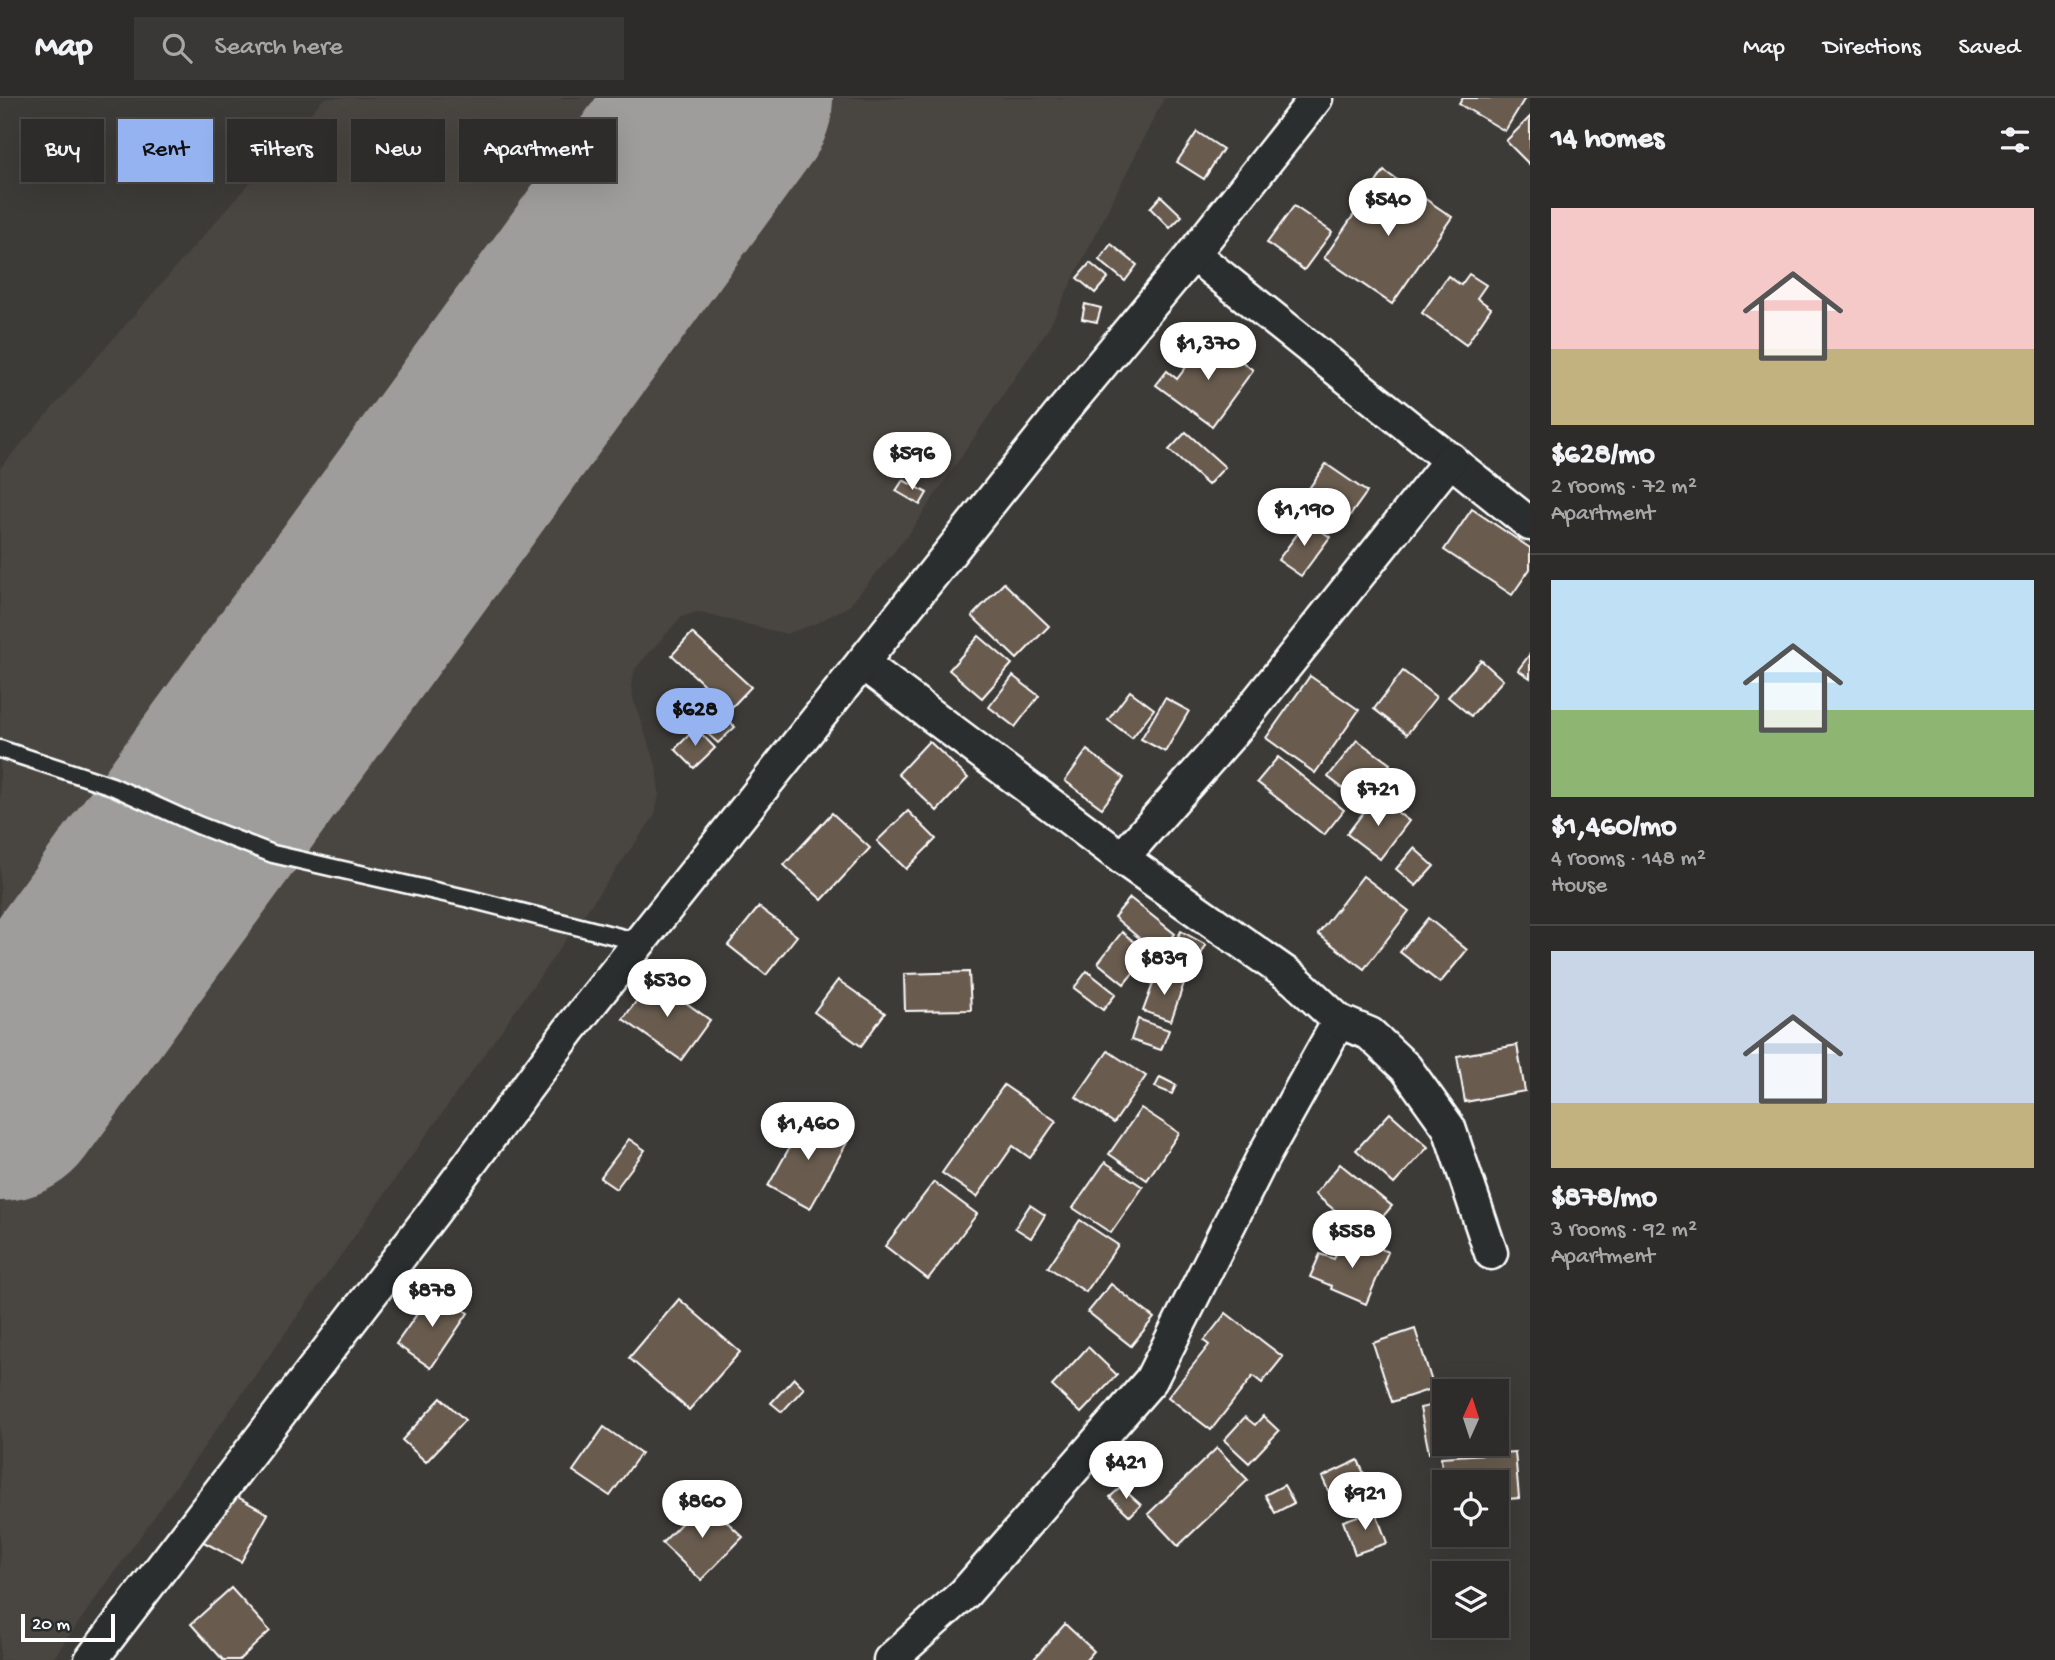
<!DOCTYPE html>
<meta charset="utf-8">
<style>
:root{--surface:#2e2c2a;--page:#3a3836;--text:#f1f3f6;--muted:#a7a7a8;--line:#494847;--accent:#95b2f1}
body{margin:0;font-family:"Gochi Hand",sans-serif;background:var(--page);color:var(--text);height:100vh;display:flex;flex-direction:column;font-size:26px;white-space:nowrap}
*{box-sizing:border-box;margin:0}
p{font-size:23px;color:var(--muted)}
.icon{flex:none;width:38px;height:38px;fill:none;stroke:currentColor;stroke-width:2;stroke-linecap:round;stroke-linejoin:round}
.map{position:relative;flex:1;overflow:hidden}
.details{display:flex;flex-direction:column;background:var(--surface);width:525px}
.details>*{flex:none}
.top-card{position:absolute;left:21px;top:21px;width:665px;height:63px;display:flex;gap:14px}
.needle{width:46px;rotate:3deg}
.controls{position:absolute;left:1432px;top:1281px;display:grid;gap:14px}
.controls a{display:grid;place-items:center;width:77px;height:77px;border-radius:0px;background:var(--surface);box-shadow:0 7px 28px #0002,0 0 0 2px var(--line);font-size:35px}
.scale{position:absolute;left:21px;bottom:18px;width:94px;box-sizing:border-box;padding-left:7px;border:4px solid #fff;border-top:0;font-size:19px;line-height:24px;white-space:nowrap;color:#fff;-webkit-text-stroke:5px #2a2d2e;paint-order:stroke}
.price{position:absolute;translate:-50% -60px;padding:0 16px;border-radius:24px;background:#fff;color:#222;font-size:23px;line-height:46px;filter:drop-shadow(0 2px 4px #0008)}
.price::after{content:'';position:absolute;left:50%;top:42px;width:21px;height:16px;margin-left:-10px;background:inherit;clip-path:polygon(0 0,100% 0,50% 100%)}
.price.active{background:var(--accent);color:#111}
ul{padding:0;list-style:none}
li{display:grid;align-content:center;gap:14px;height:371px;padding:0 21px}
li+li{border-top:2px solid var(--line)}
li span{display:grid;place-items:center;height:217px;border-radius:0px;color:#555}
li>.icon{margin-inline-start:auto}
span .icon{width:126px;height:126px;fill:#fffc;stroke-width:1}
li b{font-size:30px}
h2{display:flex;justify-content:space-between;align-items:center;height:84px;padding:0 21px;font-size:30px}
.pill{padding:0 24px;border-radius:0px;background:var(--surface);box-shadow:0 7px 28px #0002,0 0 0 2px var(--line);font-size:24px;line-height:63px}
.pill.active{background:var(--accent);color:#111}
header{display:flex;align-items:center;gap:42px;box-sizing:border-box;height:98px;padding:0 35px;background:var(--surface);border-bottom:2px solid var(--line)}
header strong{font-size:33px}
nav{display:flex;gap:38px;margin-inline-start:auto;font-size:24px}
.search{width:490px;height:63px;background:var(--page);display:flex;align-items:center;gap:18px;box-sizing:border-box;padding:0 24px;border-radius:0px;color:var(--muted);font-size:26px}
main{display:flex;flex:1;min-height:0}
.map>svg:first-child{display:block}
</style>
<header>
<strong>Map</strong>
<div class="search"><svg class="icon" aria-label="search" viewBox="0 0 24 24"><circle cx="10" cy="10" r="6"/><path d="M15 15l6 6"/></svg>Search here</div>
<nav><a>Map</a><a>Directions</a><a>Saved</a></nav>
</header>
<main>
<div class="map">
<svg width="1530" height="1562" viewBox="0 0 1530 1562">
<rect width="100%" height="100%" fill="#3d3b38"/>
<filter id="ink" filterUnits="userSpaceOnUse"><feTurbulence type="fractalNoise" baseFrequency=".0143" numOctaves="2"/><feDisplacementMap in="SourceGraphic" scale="14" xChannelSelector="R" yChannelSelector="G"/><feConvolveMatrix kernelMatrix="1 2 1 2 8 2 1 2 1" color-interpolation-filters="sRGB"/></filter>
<g filter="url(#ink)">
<polygon fill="#4a453f" points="324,0 1164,0 1048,231 908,437 849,508 815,526 786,536 697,514 681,519 635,571 631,588 634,604 656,667 659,696 655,717 52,1562 0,1562 0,370"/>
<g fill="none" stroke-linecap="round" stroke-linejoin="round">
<polyline stroke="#9e9d9c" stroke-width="212" points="0,997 727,0"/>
</g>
<g fill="#695b50" stroke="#fff" stroke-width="2">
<polygon points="1463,0 1525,0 1505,33 1459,6"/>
<polygon points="1530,19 1530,67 1506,43"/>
<polygon points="1197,34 1223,51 1204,81 1177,64"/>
<polygon points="1384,73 1452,119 1392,206 1324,160"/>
<polygon points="1161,98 1182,118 1170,130 1150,110"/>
<polygon points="1294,108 1332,134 1304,172 1267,145"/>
<polygon points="1111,146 1137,167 1125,183 1099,162"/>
<polygon points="1090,165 1108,180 1095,195 1077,180"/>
<polygon points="1469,176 1486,187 1477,200 1491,210 1466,247 1422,215 1448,178 1461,187"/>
<polygon points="1085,206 1101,210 1097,224 1082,221"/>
<polygon points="1209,239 1253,272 1212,328 1156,287 1167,273 1177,281"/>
<polygon points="1186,334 1225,369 1208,387 1169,352"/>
<polygon points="1326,366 1367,394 1339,433 1299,405"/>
<polygon points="903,382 927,395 920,407 896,393"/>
<polygon points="1472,411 1530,450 1530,471 1512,497 1444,452"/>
<polygon points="1307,423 1330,439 1301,478 1278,462"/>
<polygon points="1004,485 1049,528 1017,561 972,518"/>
<polygon points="692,535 751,589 730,611 672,557"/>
<polygon points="979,538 1012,566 982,600 949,572"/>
<polygon points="1530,556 1530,580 1518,572"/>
<polygon points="1481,562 1503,582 1471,618 1448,599"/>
<polygon points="1403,573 1436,599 1407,636 1374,611"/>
<polygon points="1013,578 1039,598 1015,629 989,609"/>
<polygon points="1310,578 1359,612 1315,675 1266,640"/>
<polygon points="1130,593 1154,611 1132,640 1108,622"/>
<polygon points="1165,600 1189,613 1165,654 1141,641"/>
<polygon points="717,612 735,629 718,645 700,629"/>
<polygon points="696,630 715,650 694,670 675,651"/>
<polygon points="1357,642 1390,666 1361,704 1328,679"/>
<polygon points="929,643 968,680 937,713 898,676"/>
<polygon points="1087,652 1124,680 1102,710 1065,683"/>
<polygon points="1278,659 1344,712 1324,737 1257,684"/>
<polygon points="1376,698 1409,723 1380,761 1347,736"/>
<polygon points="908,713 936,741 906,771 877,743"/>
<polygon points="832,715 870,750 822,802 784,767"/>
<polygon points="1414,750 1434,768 1416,788 1396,771"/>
<polygon points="1363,778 1409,813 1364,871 1318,836"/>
<polygon points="1130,800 1175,836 1158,856 1114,819"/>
<polygon points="759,809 797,838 766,877 728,847"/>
<polygon points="1428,820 1467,852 1440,885 1400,854"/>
<polygon points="1181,833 1206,847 1188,881 1163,867"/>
<polygon points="1122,834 1149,856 1124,886 1098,865"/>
<polygon points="1087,873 1116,896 1103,912 1074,890"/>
<polygon points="969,874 971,912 905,913 904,876"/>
<polygon points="1157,875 1184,885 1171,923 1143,913"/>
<polygon points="653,881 710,922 681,962 623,921"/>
<polygon points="838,882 885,915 861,948 814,914"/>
<polygon points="1138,921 1169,932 1161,952 1131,942"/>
<polygon points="1517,947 1525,993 1465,1004 1457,958"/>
<polygon points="1108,953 1146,978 1114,1025 1076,999"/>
<polygon points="1160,979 1176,987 1172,996 1155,989"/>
<polygon points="1004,987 1056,1023 1030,1060 1013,1048 977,1099 942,1075"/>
<polygon points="1141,1010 1179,1035 1147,1082 1109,1056"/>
<polygon points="1390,1015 1428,1049 1394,1086 1356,1052"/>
<polygon points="807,1018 849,1041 810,1111 768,1088"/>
<polygon points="629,1041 645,1052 616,1091 600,1080"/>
<polygon points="1105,1064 1143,1089 1111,1135 1073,1110"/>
<polygon points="1340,1066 1392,1108 1366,1138 1315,1096"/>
<polygon points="934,1084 977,1116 928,1181 885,1148"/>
<polygon points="1030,1107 1045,1117 1031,1140 1015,1130"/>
<polygon points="1080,1122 1118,1147 1086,1194 1048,1169"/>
<polygon points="1354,1139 1388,1154 1366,1206 1331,1191 1332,1188 1310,1179 1320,1156 1334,1161 1340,1147 1349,1151"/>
<polygon points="1111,1186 1154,1220 1131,1248 1088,1214"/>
<polygon points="434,1192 468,1215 431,1270 396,1246"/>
<polygon points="679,1201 740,1254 689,1312 629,1260"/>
<polygon points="1226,1215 1283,1259 1262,1285 1253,1278 1211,1332 1168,1299 1209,1247 1204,1243"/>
<polygon points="1415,1231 1434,1290 1392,1304 1373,1245"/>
<polygon points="1088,1249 1117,1277 1081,1315 1052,1288"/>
<polygon points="794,1280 804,1290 782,1314 771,1305"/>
<polygon points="441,1300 465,1322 426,1364 402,1342"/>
<polygon points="1444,1305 1444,1346 1466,1346 1466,1348 1429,1355 1420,1310"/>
<polygon points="1263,1318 1279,1333 1249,1365 1224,1342 1245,1319 1255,1327"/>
<polygon points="604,1329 641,1355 610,1398 573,1373"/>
<polygon points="1217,1350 1248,1382 1178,1448 1148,1416"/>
<polygon points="1515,1354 1519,1400 1496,1402 1496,1384 1444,1384 1444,1404 1441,1359"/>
<polygon points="1358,1362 1369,1387 1333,1403 1322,1379"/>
<polygon points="1284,1387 1294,1405 1275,1415 1265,1397"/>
<polygon points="1121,1389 1141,1407 1130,1418 1110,1399"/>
<polygon points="227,1393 268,1416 241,1464 200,1442"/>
<polygon points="704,1402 743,1439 701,1482 662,1445"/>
<polygon points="1375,1412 1387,1445 1355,1456 1343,1423"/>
<polygon points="231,1490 270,1533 239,1562 223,1562 191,1526"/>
<polygon points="1065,1526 1094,1553 1086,1562 1033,1562"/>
</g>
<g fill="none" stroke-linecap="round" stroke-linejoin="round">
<g stroke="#fff" stroke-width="21">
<polyline id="service" points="0,651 112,688 198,727 273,756 470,801 639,844"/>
</g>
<g stroke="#fff" stroke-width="37">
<g id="minor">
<polyline points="1193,156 1530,426"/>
<polyline points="862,565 1122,760 1294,881 1339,923 1262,1061 1151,1282 965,1495 890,1562"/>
<polyline points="1122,760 1233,634 1451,361"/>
<polyline points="1339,923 1370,936 1406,970 1449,1030 1491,1155"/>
<polyline points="91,1562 433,1115 571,930 1062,314 1193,156 1316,0"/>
</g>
</g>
<use href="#service" stroke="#2a2d2e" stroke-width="16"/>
<use href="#minor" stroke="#2a2d2e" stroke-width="32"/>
</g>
</g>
</svg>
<div class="controls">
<a><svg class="needle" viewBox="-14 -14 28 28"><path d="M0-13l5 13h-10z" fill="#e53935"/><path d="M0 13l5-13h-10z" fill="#a7a7a8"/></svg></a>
<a><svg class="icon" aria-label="locate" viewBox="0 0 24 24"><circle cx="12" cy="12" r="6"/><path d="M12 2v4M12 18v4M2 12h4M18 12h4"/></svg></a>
<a><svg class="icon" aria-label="layers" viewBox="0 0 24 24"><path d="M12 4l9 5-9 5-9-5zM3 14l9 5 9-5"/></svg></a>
</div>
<div class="scale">20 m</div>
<b class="price" style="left:1388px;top:140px">$540</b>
<b class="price" style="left:1208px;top:284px">$1,370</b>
<b class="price" style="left:912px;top:394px">$596</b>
<b class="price" style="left:1304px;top:450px">$1,190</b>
<b class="price active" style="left:695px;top:650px">$628</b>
<b class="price" style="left:1378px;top:730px">$721</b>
<b class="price" style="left:1164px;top:899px">$839</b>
<b class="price" style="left:667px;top:921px">$530</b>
<b class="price" style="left:808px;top:1064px">$1,460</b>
<b class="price" style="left:1352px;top:1172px">$558</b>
<b class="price" style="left:432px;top:1231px">$878</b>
<b class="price" style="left:1126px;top:1403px">$421</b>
<b class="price" style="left:1365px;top:1434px">$921</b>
<b class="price" style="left:702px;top:1442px">$860</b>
<div class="top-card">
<a class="pill">Buy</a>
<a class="pill active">Rent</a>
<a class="pill">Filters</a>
<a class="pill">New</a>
<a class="pill">Apartment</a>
</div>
</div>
<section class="details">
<h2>14 homes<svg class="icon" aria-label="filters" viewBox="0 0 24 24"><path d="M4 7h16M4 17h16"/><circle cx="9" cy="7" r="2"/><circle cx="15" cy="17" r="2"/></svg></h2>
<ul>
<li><span style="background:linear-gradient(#f6c9c9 65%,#c2b280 0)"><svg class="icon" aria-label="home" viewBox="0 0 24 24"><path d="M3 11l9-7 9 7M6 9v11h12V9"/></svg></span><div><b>$628/mo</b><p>2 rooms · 72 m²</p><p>Apartment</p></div></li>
<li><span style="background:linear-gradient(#bfe0f5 60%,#8fb573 0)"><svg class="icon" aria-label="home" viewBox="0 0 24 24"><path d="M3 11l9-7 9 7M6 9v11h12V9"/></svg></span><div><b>$1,460/mo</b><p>4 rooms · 148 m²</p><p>House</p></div></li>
<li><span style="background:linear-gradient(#c9d6e8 70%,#c2b280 0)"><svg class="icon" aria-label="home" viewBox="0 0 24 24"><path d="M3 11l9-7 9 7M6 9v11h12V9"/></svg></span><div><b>$878/mo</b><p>3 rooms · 92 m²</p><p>Apartment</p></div></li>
</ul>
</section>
</main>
